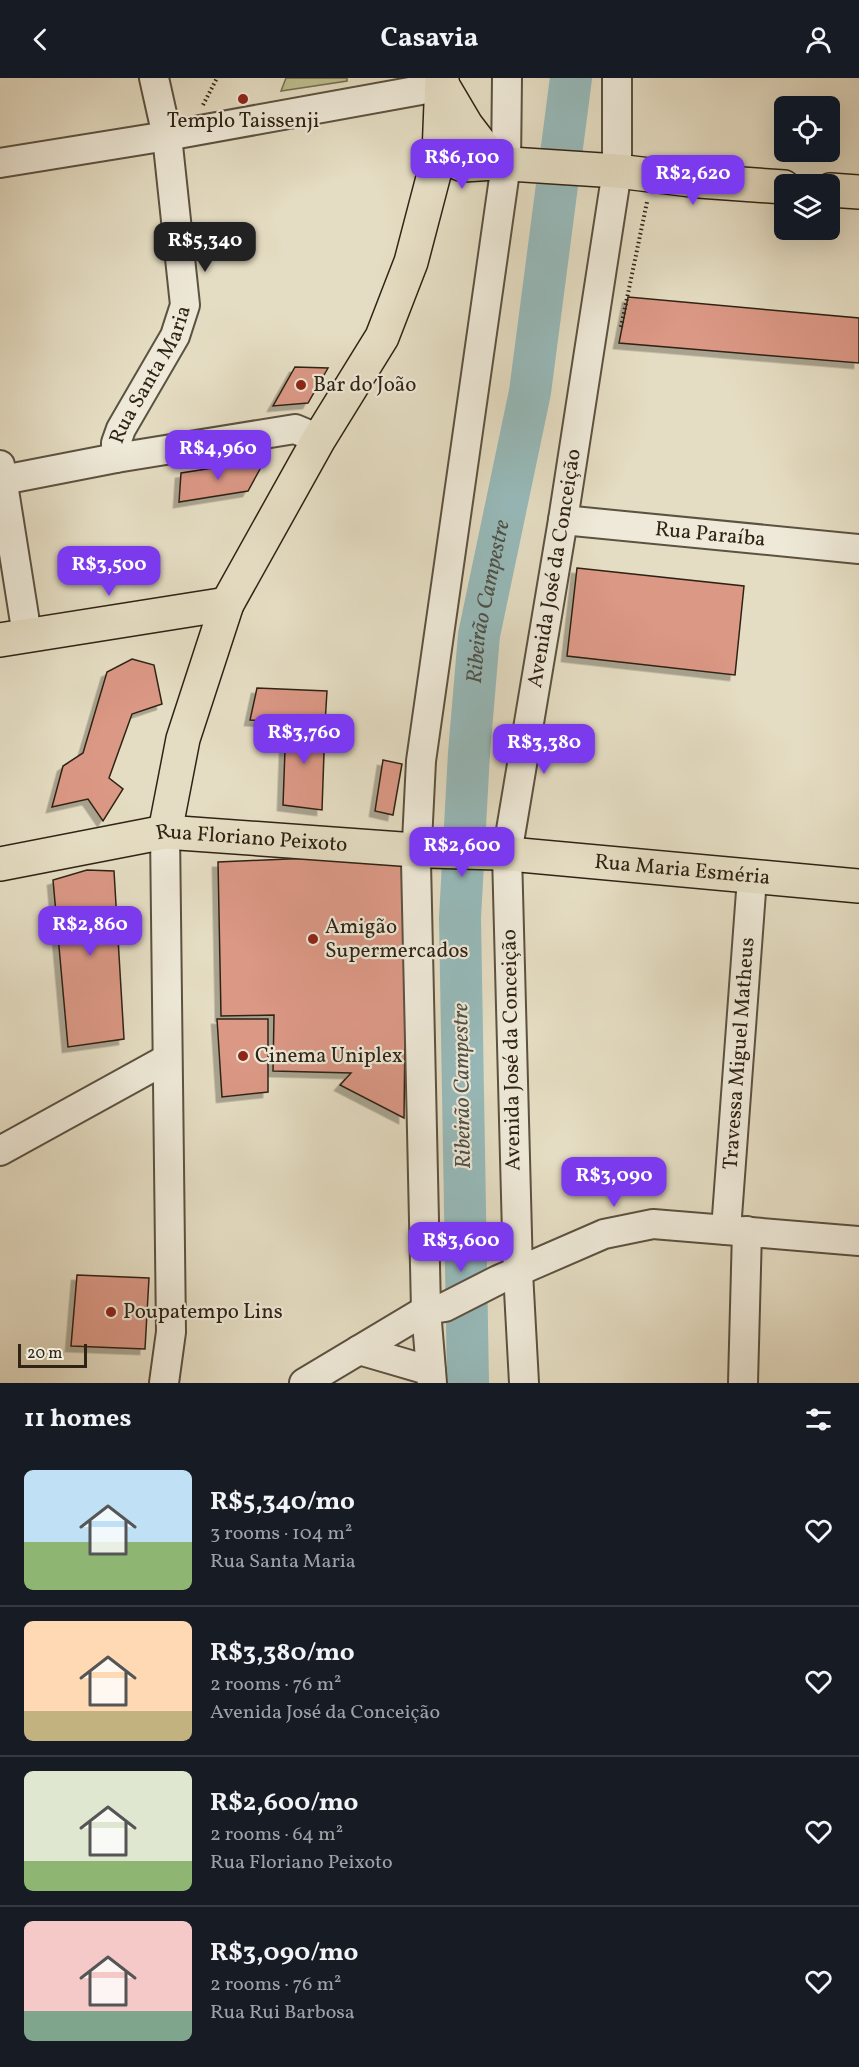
<!DOCTYPE html>
<meta charset="utf-8">
<style>
:root{--surface:#171b24;--page:#242831;--text:#f1f3f6;--muted:#9ea1a6;--line:#363941;--accent:#7c3aed}
body{margin:0;font-family:Vollkorn,serif;background:var(--page);color:var(--text);height:100vh;display:flex;flex-direction:column;font-size:22px;white-space:nowrap}
*{box-sizing:border-box;margin:0}
p{font-size:20px;color:var(--muted)}
.icon{flex:none;width:33px;height:33px;fill:none;stroke:currentColor;stroke-width:2;stroke-linecap:round;stroke-linejoin:round}
.map{position:relative;height:1305px;overflow:hidden}
.sheet{display:flex;flex-direction:column;background:var(--surface);flex:1}
.sheet>*{flex:none}
.fabs{position:absolute;left:774px;top:18px;display:grid;gap:12px}
.fabs a{display:grid;place-items:center;width:66px;height:66px;border-radius:9px;background:var(--surface);box-shadow:0 6px 24px #0002;font-size:30px}
.scale{position:absolute;left:18px;bottom:15px;width:69px;box-sizing:border-box;padding-left:6px;border:3px solid #2f2315;border-top:0;font-size:16px;line-height:21px;white-space:nowrap;color:#2f2315;-webkit-text-stroke:4px #eee9d8;paint-order:stroke}
.price{position:absolute;translate:-50% -51px;padding:0 14px;border-radius:12px;background:var(--accent);color:#fff;font-size:20px;line-height:39px;filter:drop-shadow(0 2px 3px #0008)}
.price::after{content:'';position:absolute;left:50%;top:36px;width:18px;height:14px;margin-left:-9px;background:inherit;clip-path:polygon(0 0,100% 0,50% 100%)}
.price.current{background:#222;color:#fff}
ul{padding:0;list-style:none}
li{display:flex;align-items:center;gap:18px;height:150px;padding:0 24px}
li+li{border-top:2px solid var(--line)}
li span{display:grid;place-items:center;flex:none;width:168px;height:120px;border-radius:9px;color:#555}
li>.icon{margin-inline-start:auto}
span .icon{width:72px;height:72px;fill:#fffc;stroke-width:1}
li b{font-size:26px}
h2{display:flex;justify-content:space-between;align-items:center;height:72px;padding:0 24px;font-size:26px}
header{display:flex;justify-content:space-between;align-items:center;height:78px;padding:0 24px;background:var(--surface);font-size:27px;font-weight:700}
.map>svg:first-child{display:block}
</style>
<header><svg class="icon" aria-label="back" viewBox="0 0 24 24"><path d="M15 5l-7 7 7 7"/></svg>Casavia<svg class="icon" aria-label="person" viewBox="0 0 24 24"><circle cx="12" cy="8" r="4"/><path d="M4 21q1-7 8-7t8 7"/></svg></header>
<div class="map">
<svg width="859" height="1305" viewBox="0 0 859 1305">
<defs>
<filter id="shadow"><feDropShadow dx="-5.5" dy="5.5" stdDeviation="0" flood-color="#0004"/></filter>
</defs>
<rect width="100%" height="100%" fill="#e5ddc3"/>
<filter id="stains"><feTurbulence type="fractalNoise" baseFrequency=".00333" numOctaves="4"/><feColorMatrix values="0 0 0 0 .2 0 0 0 0 .09 0 0 0 0 .02 0 0 0 .5 -.17"/></filter>
<radialGradient id="worn" r=".72"><stop offset=".6" stop-color="#630" stop-opacity="0"/><stop offset="1" stop-color="#630" stop-opacity=".3"/></radialGradient>
<polygon fill="#bdbe8e" stroke="#767052" stroke-width="1.5" points="286,0 347,0 347,3 281,13"/>
<g fill="none" stroke-linecap="round" stroke-linejoin="round">
<path stroke="#97baba" stroke-width="42" id="s1" d="M468,1305L460,840L469,675L479,557L530,314L571,0"/>
</g>
<g fill="#db9885" stroke="#2f2315" stroke-width="1.5" filter="url(#shadow)">
<polygon points="628,219 859,240 859,285 619,265"/>
<polygon points="295,289 328,290 308,325 273,328"/>
<polygon points="265,382 248,413 179,424 181,395"/>
<polygon points="577,490 744,508 735,597 567,578"/>
<polygon points="132,581 154,587 162,626 132,636 109,700 123,711 103,743 88,721 52,729 63,688 83,675 107,594"/>
<polygon points="257,610 327,613 325,646 250,642"/>
<polygon points="286,644 325,646 322,732 283,727"/>
<polygon points="383,682 402,686 393,737 375,733"/>
<polygon points="311,780 407,782 404,1040 340,1007 351,995 273,993 274,937 221,938 218,784"/>
<polygon points="87,792 114,793 124,961 68,969 53,802"/>
<polygon points="217,941 268,941 268,1014 222,1019"/>
<polygon points="77,1197 149,1200 145,1271 71,1268"/>
</g>
<g fill="none" stroke-linecap="round" stroke-linejoin="round">
<g stroke="#5c5240" stroke-width="32">
<g id="minor">
<polyline points="0,85 167,58 443,8"/>
<path id="s2" d="M116,380V365L121,351L175,258L185,227L167,58L154,0"/>
<polyline points="0,387 27,557"/>
<polyline points="3,402 116,380 295,351 319,361"/>
<path id="s3" d="M563,442L859,471"/>
<polyline points="0,1073 167,981"/>
<path id="s4" d="M726,1152L752,800"/>
<polyline points="359,1272 431,1293"/>
<polyline points="164,1305 171,1254 165,754"/>
<polyline points="304,1305 426,1232 445,1229 498,1202 604,1156 653,1146 859,1163"/>
<polyline points="432,1305 426,1232 416,784 421,683 506,86 507,0"/>
<path id="s5" d="M524,1305L518,1194L507,776L563,442L617,93V0"/>
<polyline points="743,1305 747,1153"/>
</g>
</g>
<g stroke="#2f2315" stroke-width="36">
<g id="major">
<polyline points="443,8 466,47 495,85"/>
<polyline points="439,77 463,87 495,85 617,93 699,103 784,109"/>
<polyline points="830,112 859,114"/>
<polyline points="0,562 227,526"/>
<polyline points="165,754 183,661 227,526 319,361 382,259 411,184 439,77 442,0"/>
<path id="s6" d="M0,786L165,754L429,773L498,775L859,808"/>
</g>
</g>
<g stroke="#2f2315" stroke-width="4" stroke-dasharray="1.5 3" stroke-linecap="butt">
<polyline points="203,27 217,0"/>
<polyline points="621,249 647,124"/>
</g>
<use href="#minor" stroke="#eee9d8" stroke-width="28"/>
<use href="#major" stroke="#e5ddc3" stroke-width="33"/>
</g>
<g fill="#8f2418" stroke="#eee9d8" stroke-width="2">
<circle cx="243" cy="21" r="6"/>
<circle cx="301" cy="307" r="6"/>
<circle cx="313" cy="861" r="6"/>
<circle cx="243" cy="978" r="6"/>
<circle cx="111" cy="1234" r="6"/>
</g>
<g text-anchor="middle" dominant-baseline="central" stroke-width="4.5" stroke-linejoin="round" paint-order="stroke">
<g font-size="21" fill="#2f2315" stroke="#eee9d8" text-anchor="start">
<text x="243" y="43" text-anchor="middle">Templo Taissenji</text>
<text x="313" y="307">Bar do João</text>
<text x="325" y="849">Amigão<tspan x="325" dy="24">Supermercados</tspan></text>
<text x="255" y="978">Cinema Uniplex</text>
<text x="123" y="1234">Poupatempo Lins</text>
</g>
<g font-size="21" fill="#2f2315" stroke="#eee9d8">
<text stroke="none"><textPath href="#s2" startOffset="92">Rua Santa Maria</textPath></text>
<text stroke="none"><textPath href="#s3" startOffset="148">Rua Paraíba</textPath></text>
<text stroke="none"><textPath href="#s5" startOffset="819">Avenida José da Conceição</textPath></text>
<text stroke="none"><textPath href="#s6" startOffset="255">Rua Floriano Peixoto</textPath></text>
<text stroke="none"><textPath href="#s6" startOffset="687">Rua Maria Esméria</textPath></text>
<text transform="translate(512 972) rotate(-91)">Avenida José da Conceição</text>
<text stroke="none"><textPath href="#s4" startOffset="177">Travessa Miguel Matheus</textPath></text>
</g>
<g font-size="22" font-style="italic" fill="#4e5047" stroke="#eee9d8">
<text stroke="none"><textPath href="#s1" startOffset="783">Ribeirão Campestre</textPath></text>
<text transform="translate(463 1008) rotate(-91)">Ribeirão Campestre</text>
</g>
</g>
<rect width="100%" height="100%" filter="url(#stains)"/>
<rect width="100%" height="100%" fill="url(#worn)"/>
</svg>
<div class="fabs">
<a><svg class="icon" aria-label="locate" viewBox="0 0 24 24"><circle cx="12" cy="12" r="6"/><path d="M12 2v4M12 18v4M2 12h4M18 12h4"/></svg></a>
<a><svg class="icon" aria-label="layers" viewBox="0 0 24 24"><path d="M12 4l9 5-9 5-9-5zM3 14l9 5 9-5"/></svg></a>
</div>
<div class="scale">20 m</div>
<b class="price" style="left:462px;top:112px">R$6,100</b>
<b class="price" style="left:693px;top:128px">R$2,620</b>
<b class="price current" style="left:205px;top:195px">R$5,340</b>
<b class="price" style="left:218px;top:403px">R$4,960</b>
<b class="price" style="left:109px;top:519px">R$3,500</b>
<b class="price" style="left:304px;top:687px">R$3,760</b>
<b class="price" style="left:544px;top:697px">R$3,380</b>
<b class="price" style="left:462px;top:800px">R$2,600</b>
<b class="price" style="left:90px;top:879px">R$2,860</b>
<b class="price" style="left:614px;top:1130px">R$3,090</b>
<b class="price" style="left:461px;top:1195px">R$3,600</b>
</div>
<section class="sheet">
<h2>11 homes<svg class="icon" aria-label="filters" viewBox="0 0 24 24"><path d="M4 7h16M4 17h16"/><circle cx="9" cy="7" r="2"/><circle cx="15" cy="17" r="2"/></svg></h2>
<ul>
<li><span style="background:linear-gradient(#bfe0f5 60%,#8fb573 0)"><svg class="icon" aria-label="home" viewBox="0 0 24 24"><path d="M3 11l9-7 9 7M6 9v11h12V9"/></svg></span><div><b>R$5,340/mo</b><p>3 rooms · 104 m²</p><p>Rua Santa Maria</p></div><svg class="icon" aria-label="heart" viewBox="0 0 24 24"><path d="M12 20l-8-8c-3-5 5-10 8-4 3-6 11-1 8 4z"/></svg></li>
<li><span style="background:linear-gradient(#ffd9b3 75%,#c2b280 0)"><svg class="icon" aria-label="home" viewBox="0 0 24 24"><path d="M3 11l9-7 9 7M6 9v11h12V9"/></svg></span><div><b>R$3,380/mo</b><p>2 rooms · 76 m²</p><p>Avenida José da Conceição</p></div><svg class="icon" aria-label="heart" viewBox="0 0 24 24"><path d="M12 20l-8-8c-3-5 5-10 8-4 3-6 11-1 8 4z"/></svg></li>
<li><span style="background:linear-gradient(#dfe7d0 75%,#8fb573 0)"><svg class="icon" aria-label="home" viewBox="0 0 24 24"><path d="M3 11l9-7 9 7M6 9v11h12V9"/></svg></span><div><b>R$2,600/mo</b><p>2 rooms · 64 m²</p><p>Rua Floriano Peixoto</p></div><svg class="icon" aria-label="heart" viewBox="0 0 24 24"><path d="M12 20l-8-8c-3-5 5-10 8-4 3-6 11-1 8 4z"/></svg></li>
<li><span style="background:linear-gradient(#f6c9c9 75%,#7fa58c 0)"><svg class="icon" aria-label="home" viewBox="0 0 24 24"><path d="M3 11l9-7 9 7M6 9v11h12V9"/></svg></span><div><b>R$3,090/mo</b><p>2 rooms · 76 m²</p><p>Rua Rui Barbosa</p></div><svg class="icon" aria-label="heart" viewBox="0 0 24 24"><path d="M12 20l-8-8c-3-5 5-10 8-4 3-6 11-1 8 4z"/></svg></li>
</ul>
</section>
